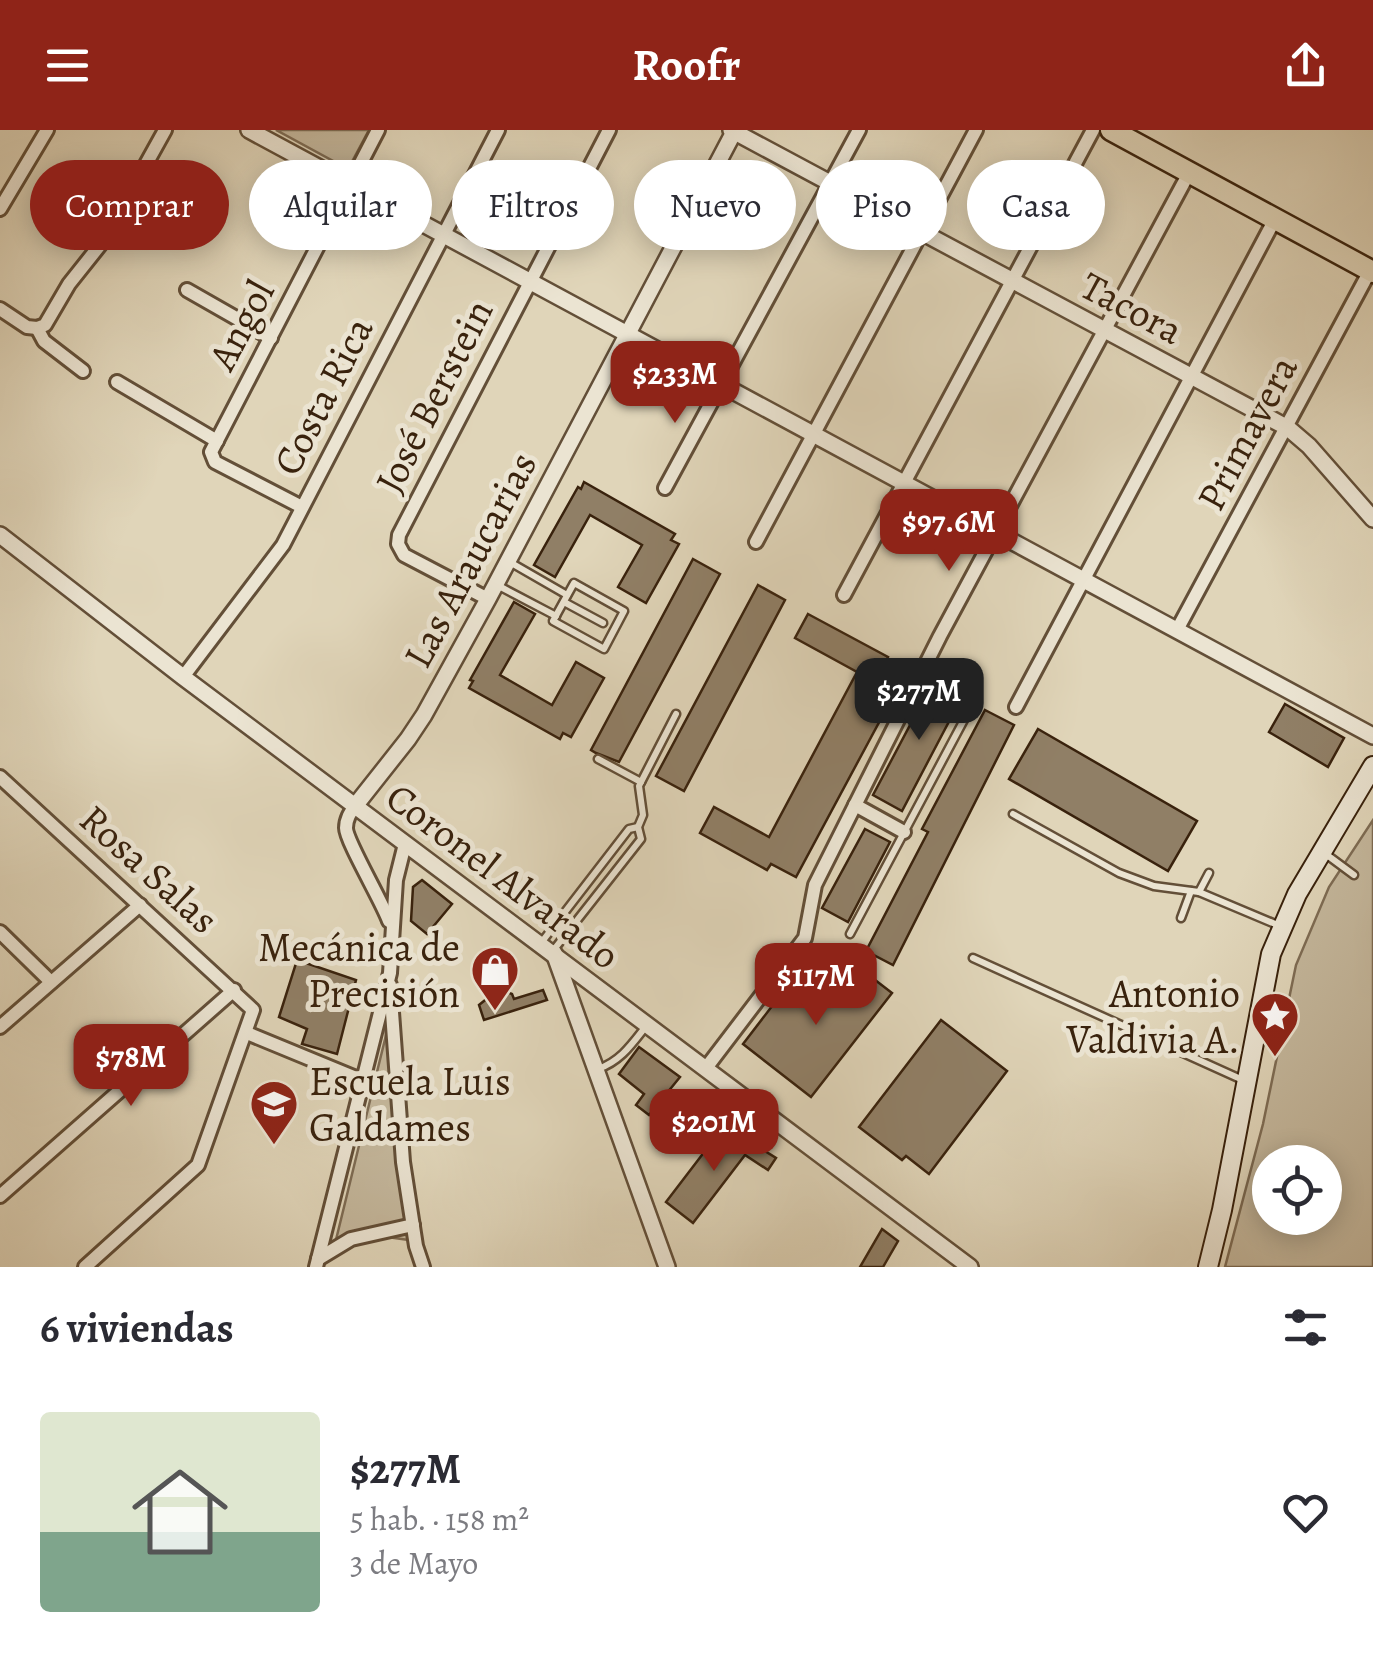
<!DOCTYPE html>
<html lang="es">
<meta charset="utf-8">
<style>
:root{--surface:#fff;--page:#f2f2f3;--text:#2b2b33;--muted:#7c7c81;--accent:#8f2418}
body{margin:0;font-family:Alegreya,serif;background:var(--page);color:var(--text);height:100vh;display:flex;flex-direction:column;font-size:38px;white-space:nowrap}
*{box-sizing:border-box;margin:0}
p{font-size:32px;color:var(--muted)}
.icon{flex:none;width:55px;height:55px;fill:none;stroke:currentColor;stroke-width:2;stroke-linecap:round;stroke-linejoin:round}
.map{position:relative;height:1137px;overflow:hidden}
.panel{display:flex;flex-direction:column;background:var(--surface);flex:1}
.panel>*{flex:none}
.hud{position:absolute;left:30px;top:30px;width:1315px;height:90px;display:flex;gap:20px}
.fabs{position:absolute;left:1252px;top:1015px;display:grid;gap:20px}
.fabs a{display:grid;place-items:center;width:90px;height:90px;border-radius:50%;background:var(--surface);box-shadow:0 5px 25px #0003;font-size:50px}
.price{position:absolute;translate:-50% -85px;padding:0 22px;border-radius:20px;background:var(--accent);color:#fff;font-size:32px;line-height:65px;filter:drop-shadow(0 2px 5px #0008)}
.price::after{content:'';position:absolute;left:50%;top:60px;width:30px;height:22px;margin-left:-15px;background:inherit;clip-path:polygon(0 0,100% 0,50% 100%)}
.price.selected{background:#222;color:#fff}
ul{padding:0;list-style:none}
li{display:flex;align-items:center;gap:30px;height:250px;padding:0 40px}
li span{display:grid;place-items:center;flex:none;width:280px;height:200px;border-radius:10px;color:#555}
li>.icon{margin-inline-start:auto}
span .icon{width:120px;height:120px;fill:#fffc;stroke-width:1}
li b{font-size:42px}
h2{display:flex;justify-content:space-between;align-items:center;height:120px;padding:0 40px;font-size:42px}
.chip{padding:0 35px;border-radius:45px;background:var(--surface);box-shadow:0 5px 25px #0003;font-size:35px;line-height:90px}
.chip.selected{background:var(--accent);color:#fff}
header{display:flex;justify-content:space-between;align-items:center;height:130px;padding:0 40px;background:var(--accent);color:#fff;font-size:45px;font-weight:700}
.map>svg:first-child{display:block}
</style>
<header><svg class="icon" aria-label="menu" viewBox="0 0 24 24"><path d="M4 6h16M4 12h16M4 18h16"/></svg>Roofr<svg class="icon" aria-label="share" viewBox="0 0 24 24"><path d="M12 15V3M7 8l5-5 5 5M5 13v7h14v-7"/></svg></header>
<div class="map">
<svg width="1373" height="1137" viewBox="0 0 1373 1137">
<rect width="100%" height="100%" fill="#e0d5b9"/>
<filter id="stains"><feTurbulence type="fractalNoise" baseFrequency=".002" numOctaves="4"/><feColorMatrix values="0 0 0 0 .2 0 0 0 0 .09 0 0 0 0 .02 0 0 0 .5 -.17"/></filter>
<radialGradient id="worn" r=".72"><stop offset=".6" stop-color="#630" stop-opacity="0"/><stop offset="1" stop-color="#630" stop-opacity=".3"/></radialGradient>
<g fill="#c4b79c" stroke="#7e6c54" stroke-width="2.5" fill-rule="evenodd">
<polygon points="276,0 369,0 348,39"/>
<path d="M1373,690V1137H1225L1263,994L1296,835L1329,757ZM1270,1032H1325V1088H1270Z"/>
<polygon points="388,897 416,1111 380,1106 333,1122"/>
</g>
<g fill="#907f66" stroke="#39220d" stroke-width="2.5">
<polygon points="746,32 757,38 737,78 721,70 738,37"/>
<polygon points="584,352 675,404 671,410 679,414 646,473 618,457 642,415 590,385 555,447 534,435 578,357 581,359"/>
<polygon points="693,429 720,444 619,632 596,623 591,620"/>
<polygon points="758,455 785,470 684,661 656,646"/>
<polygon points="514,472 535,484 500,545 552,575 576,532 604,548 571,607 563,603 560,609 469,558 473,551 470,550"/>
<polygon points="808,484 888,527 885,533 905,544 796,747 771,734 767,740 700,703 714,677 769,707 857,542 795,508"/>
<polygon points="936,546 965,561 902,681 873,665"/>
<polygon points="1285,574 1344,608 1328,637 1269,602"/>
<polygon points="985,580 1014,595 893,835 866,821 928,702 922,699"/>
<polygon points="1038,599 1197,691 1168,741 1009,649"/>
<polygon points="865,699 890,712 848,792 822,778"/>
<polygon points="422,750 452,774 427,804 411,791 413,757"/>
<polygon points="297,830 356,850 337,924 302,914 307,899 279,887"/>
<polygon points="853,833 892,863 811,967 743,914 792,850 822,874"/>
<polygon points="499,859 512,864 514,869 543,860 547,870 484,890 479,875"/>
<polygon points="941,890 1007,941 929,1044 906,1026 902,1030 859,997"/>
<polygon points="639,917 680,947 649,985 636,975 644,964 619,944"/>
<polygon points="736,1003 776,1028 768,1040 745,1025 693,1093 666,1072 718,1004 729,1012"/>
<polygon points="882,1099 898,1111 883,1137 860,1137"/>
</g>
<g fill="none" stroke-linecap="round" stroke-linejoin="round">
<g stroke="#634f38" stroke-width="11">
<g id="service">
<polyline points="508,431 567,465"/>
<polygon points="574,453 624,481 604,519 553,491"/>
<polyline points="497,455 556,486"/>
<polyline points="564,472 603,493"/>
<polyline points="598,629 641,652"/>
<polyline points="1013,684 1119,743 1154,756 1199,762 1280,796"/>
<polyline points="1323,722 1354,745"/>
<polyline points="1199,762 1209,743"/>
<polyline points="1181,788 1191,761"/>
<polyline points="850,804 974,571"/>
<polyline points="541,813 629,699 638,697"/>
<polyline points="552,822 641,709 638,697 643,685 639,656 676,584"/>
<polyline points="973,828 1245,951"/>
<path d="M598,939C621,931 632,914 647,895"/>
</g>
</g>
<g stroke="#634f38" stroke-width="18">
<g id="minor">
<polyline points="0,79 47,0"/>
<polyline points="187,160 271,208"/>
<polyline points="0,179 27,197 37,198"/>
<polyline points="37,198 45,195 69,154 104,110 165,0"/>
<polyline points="37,198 44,211 83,241"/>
<polyline points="117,252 217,311"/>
<polyline points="665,358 859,0"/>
<polyline points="302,377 215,332 211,322 378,0"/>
<polyline points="756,412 976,0"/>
<polyline points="844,465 1093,0"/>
<polyline points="488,469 404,425 398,414 399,405 609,0"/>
<polyline points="1177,500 1372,137"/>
<polyline points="183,547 283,415 498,0"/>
<polyline points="1016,577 1275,89"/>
<polyline points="0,647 253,880 198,1035 85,1137"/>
<polyline points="855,675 904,702"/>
<path d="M355,676C350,683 346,689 346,698C346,711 382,771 389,791"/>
<polyline points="0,802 51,852"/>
<polyline points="390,855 403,1032 416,1116 423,1137"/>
<polyline points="0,897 140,775"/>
<polyline points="247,903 361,950"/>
<polyline points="706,938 805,808 815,755 940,506 1189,43"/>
<polyline points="0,1066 234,860"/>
<polyline points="318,1129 351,1109 413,1095"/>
<polyline points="316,1137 390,843 396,750 405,714"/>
</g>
</g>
<g stroke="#634f38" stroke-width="20">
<g id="tertiary">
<polyline points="249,0 1373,606"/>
<polyline points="731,0 1288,298 1309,316 1373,389"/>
<polyline points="0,405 183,547 970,1137"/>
<polyline points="355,676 408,609 424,585 488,469 735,0"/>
<polyline points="554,823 667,1137"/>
</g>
</g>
<g stroke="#39220d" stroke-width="22">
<polyline id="secondary" points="1208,1137 1222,1080 1271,824 1297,764 1373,636"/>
</g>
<g stroke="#39220d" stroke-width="25">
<polyline id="primary" points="1111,0 1373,142"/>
</g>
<use href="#service" stroke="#ebe4d2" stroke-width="6"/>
<use href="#minor" stroke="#ebe4d2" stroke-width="12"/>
<use href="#tertiary" stroke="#ebe4d2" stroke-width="15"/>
<use href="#secondary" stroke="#ebe4d2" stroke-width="18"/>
<use href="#primary" stroke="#e0d5b9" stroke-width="20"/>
</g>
<defs>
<g id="shop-pin" transform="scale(2.5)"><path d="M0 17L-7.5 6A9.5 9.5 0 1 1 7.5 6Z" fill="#8f2418" stroke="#ebe4d2"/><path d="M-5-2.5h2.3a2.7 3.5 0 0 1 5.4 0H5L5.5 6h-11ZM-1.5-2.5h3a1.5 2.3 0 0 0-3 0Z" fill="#fff"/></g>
<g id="sight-pin" transform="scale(2.5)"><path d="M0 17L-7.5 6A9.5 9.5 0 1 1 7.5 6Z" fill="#8f2418" stroke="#ebe4d2"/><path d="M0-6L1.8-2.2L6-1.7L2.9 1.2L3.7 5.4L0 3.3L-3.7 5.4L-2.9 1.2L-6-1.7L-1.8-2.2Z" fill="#fff"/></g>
<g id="school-pin" transform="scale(2.5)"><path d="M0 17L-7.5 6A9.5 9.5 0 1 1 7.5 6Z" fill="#8f2418" stroke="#ebe4d2"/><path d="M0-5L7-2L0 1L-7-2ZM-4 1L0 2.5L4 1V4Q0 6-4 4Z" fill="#fff"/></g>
</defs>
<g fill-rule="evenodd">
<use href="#shop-pin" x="495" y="840"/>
<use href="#sight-pin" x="1275" y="886"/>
<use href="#school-pin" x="274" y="974"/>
</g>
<g text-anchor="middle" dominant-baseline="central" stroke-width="10" stroke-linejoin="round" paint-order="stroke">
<g font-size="40" fill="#39220d" stroke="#ebe4d2">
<text transform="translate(1132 178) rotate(28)">Tacora</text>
<text transform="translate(241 195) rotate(-62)">Angol</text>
<text transform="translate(323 266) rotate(-63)">Costa Rica</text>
<text transform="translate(434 266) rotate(-63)">José Berstein</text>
<text transform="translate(1247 303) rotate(-62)">Primavera</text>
<text transform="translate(470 430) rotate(-62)">Las Araucarias</text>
<text transform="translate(149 739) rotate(42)">Rosa Salas</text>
<text transform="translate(503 746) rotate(37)">Coronel Alvarado</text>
</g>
<g font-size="40" fill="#39220d" stroke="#ebe4d2" text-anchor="end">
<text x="460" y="817">Mecánica de<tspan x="460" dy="46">Precisión</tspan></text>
<text x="1240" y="863">Antonio<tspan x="1240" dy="46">Valdivia A.</tspan></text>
<text x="309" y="951" text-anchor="start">Escuela Luis<tspan x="309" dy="46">Galdames</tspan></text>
</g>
</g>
<rect width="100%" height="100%" filter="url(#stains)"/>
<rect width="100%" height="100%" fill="url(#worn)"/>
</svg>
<div class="fabs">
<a><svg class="icon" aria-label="locate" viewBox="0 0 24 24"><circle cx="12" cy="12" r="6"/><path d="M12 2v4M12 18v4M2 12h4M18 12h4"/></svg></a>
</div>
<b class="price" style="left:675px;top:296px">$233M</b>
<b class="price" style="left:949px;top:444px">$97.6M</b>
<b class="price selected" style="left:919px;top:613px">$277M</b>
<b class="price" style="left:816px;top:898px">$117M</b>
<b class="price" style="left:131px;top:979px">$78M</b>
<b class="price" style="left:714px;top:1044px">$201M</b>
<div class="hud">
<a class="chip selected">Comprar</a>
<a class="chip">Alquilar</a>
<a class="chip">Filtros</a>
<a class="chip">Nuevo</a>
<a class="chip">Piso</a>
<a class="chip">Casa</a>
</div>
</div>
<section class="panel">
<h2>6 viviendas<svg class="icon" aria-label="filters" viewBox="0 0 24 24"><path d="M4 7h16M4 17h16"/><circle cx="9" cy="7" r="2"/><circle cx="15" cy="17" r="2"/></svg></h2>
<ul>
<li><span style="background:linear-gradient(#dfe7d0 60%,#7fa58c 0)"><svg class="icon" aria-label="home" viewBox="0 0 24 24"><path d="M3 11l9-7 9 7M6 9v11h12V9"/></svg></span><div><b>$277M</b><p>5 hab. · 158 m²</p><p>3 de Mayo</p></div><svg class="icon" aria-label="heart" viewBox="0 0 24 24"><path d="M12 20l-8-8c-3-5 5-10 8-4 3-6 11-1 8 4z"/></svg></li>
</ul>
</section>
